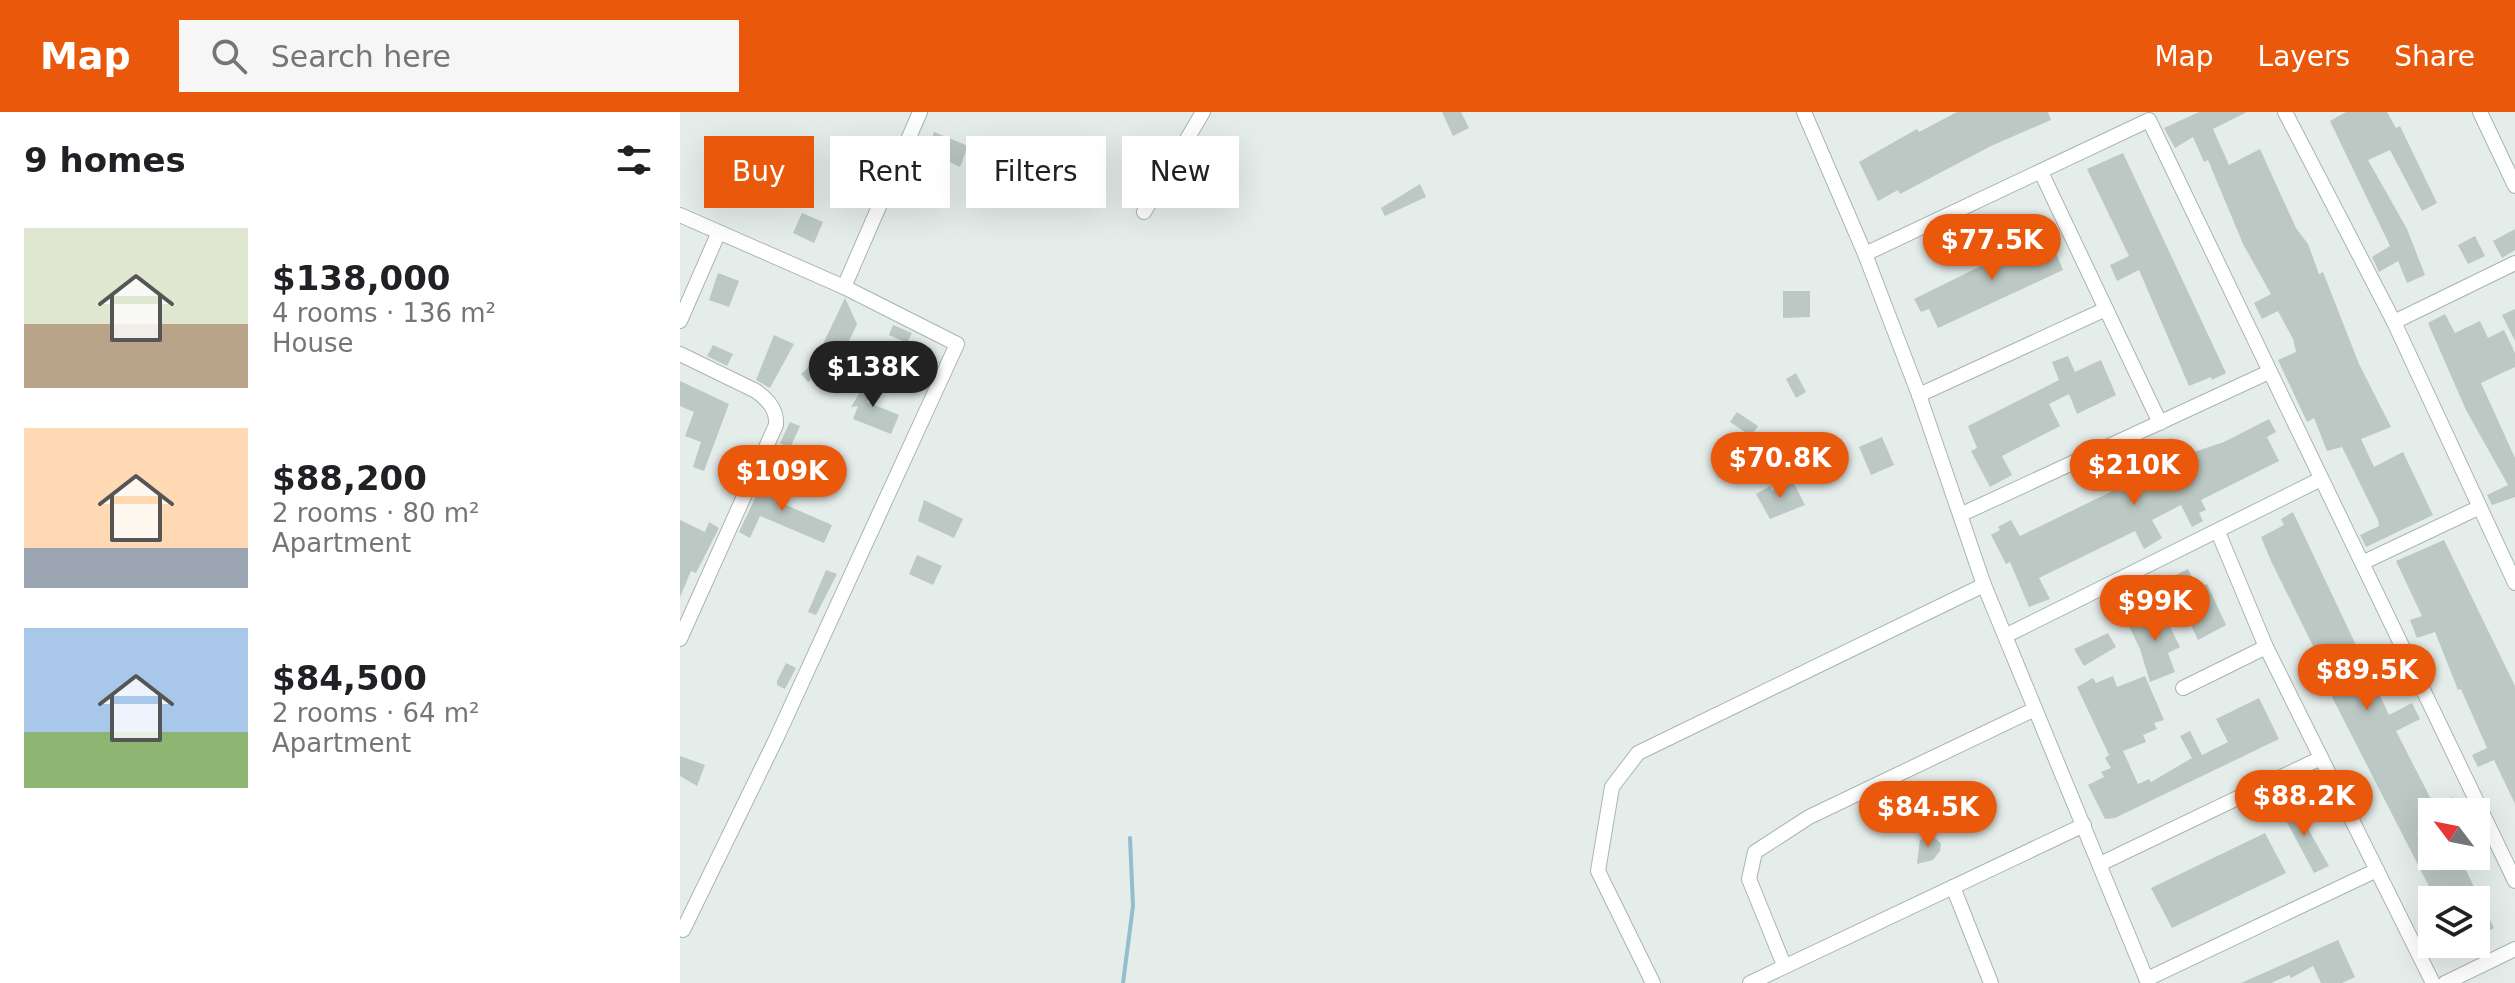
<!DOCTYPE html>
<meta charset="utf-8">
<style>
:root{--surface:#fff;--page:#f6f6f6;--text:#202124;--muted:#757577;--accent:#ea580c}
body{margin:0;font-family:"DejaVu Sans",sans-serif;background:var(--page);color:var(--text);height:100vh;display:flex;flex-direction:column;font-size:30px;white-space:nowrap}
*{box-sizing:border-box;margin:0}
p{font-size:26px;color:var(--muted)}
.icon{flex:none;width:44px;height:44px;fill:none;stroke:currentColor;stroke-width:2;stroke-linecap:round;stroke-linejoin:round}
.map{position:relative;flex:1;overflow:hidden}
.panel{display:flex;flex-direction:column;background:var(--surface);width:680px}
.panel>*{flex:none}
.guide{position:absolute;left:24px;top:24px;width:760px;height:72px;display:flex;gap:16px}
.needle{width:52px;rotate:302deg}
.controls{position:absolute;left:1738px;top:686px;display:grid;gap:16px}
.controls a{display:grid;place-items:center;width:72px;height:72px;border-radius:0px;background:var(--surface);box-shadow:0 8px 32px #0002;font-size:40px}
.price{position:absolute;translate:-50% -68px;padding:0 18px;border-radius:28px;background:var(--accent);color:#fff;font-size:26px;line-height:52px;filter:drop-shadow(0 2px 4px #0008)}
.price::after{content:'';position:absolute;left:50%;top:48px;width:24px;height:18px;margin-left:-12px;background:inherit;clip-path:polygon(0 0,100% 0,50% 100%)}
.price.selected{background:#222;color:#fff}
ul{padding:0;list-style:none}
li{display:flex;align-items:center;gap:24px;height:200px;padding:0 24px}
li span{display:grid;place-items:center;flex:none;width:224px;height:160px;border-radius:0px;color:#555}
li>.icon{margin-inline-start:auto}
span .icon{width:96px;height:96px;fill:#fffc;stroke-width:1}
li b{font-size:34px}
h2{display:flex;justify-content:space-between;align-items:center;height:96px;padding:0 24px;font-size:34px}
.tag{padding:0 28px;border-radius:0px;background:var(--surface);box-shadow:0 8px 32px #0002;font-size:28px;line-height:72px}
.tag.selected{background:var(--accent);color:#fff}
header{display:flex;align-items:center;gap:48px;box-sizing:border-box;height:112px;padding:0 40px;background:var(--accent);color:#fff}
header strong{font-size:38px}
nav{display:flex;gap:44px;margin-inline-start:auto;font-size:28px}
.search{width:560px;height:72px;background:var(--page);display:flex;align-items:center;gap:20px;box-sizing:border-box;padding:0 28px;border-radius:0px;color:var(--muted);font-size:30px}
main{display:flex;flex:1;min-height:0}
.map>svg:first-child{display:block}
</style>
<header>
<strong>Map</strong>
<div class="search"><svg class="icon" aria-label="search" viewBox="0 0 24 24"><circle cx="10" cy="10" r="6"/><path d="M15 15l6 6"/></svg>Search here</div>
<nav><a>Map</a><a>Layers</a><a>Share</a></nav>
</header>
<main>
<section class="panel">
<h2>9 homes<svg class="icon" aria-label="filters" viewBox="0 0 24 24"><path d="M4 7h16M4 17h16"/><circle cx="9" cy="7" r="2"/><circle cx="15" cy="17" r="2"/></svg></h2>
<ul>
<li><span style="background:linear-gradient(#dfe7d0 60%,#b9a48a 0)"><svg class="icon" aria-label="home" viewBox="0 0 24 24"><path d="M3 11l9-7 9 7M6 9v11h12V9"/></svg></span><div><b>$138,000</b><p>4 rooms · 136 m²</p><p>House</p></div></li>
<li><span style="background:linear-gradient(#ffd9b3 75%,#9aa5b1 0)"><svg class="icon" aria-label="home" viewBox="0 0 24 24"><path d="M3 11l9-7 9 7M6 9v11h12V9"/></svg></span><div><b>$88,200</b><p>2 rooms · 80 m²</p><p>Apartment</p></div></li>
<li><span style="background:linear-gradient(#a9c7e8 65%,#8fb573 0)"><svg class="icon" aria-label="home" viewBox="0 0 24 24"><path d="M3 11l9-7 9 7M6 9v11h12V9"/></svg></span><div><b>$84,500</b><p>2 rooms · 64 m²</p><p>Apartment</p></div></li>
</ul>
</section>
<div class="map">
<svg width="1835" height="871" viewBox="0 0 1835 871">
<rect width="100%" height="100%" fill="#e5edeb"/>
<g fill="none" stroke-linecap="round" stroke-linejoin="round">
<polyline stroke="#93becd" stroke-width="4" points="443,871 453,794 450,726"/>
</g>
<g fill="#bbc8c4">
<polygon points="762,0 781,0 789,16 773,24"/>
<polygon points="1277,0 1368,0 1371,8 1311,34 1220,82 1218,78 1198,89 1179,50 1221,26 1237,17 1239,20"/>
<polygon points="1519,0 1567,0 1533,17 1549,53 1580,37 1616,116 1628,132 1639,162 1643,160 1679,252 1711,315 1681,327 1694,355 1723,340 1753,403 1686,435 1680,423 1699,414 1698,408 1662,335 1647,339 1634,306 1627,310 1598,248 1616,240 1613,227 1598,199 1582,207 1574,191 1591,182 1563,132 1528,48 1524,50 1513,25 1495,36 1484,16"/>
<polygon points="1666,0 1707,0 1716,16 1720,14 1757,91 1742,99 1710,38 1688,48 1727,117 1745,163 1727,171 1718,149 1699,160 1692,145 1710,134 1650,9"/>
<polygon points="254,20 288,34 280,55 247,39"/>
<polygon points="1443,41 1546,261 1532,268 1531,265 1509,274 1459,158 1437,169 1430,153 1449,144 1407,57"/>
<polygon points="327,49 338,54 329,76 318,71"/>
<polygon points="191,51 202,55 194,76 183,72"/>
<polygon points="740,72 746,85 705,104 701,96"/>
<polygon points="122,101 143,110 134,131 113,121"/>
<polygon points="1835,117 1835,138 1822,146 1813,129"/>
<polygon points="1368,121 1383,158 1258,216 1249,197 1241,200 1234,187"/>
<polygon points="1795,124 1805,144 1788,152 1778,133"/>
<polygon points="38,161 59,169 49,195 29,188"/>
<polygon points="1103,179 1130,179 1130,205 1103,206"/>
<polygon points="165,186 177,212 160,248 156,246 128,270 121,262 147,239 142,234"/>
<polygon points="1835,197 1835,229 1822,203"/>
<polygon points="1765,202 1775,221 1800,209 1808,226 1824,218 1835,241 1835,255 1801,271 1835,346 1835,385 1812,393 1807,383 1828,373 1786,298 1748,211"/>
<polygon points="213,213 232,221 227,231 209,223"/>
<polygon points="94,223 114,232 90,276 76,268"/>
<polygon points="33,233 53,242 47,254 27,244"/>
<polygon points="1388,244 1395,260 1421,248 1436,283 1397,302 1389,282 1369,292 1380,314 1322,344 1332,363 1310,375 1291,339 1297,336 1288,314 1379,268 1372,250"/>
<polygon points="1116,261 1126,280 1116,286 1106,267"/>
<polygon points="191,262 201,268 187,290 219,303 211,322 173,307 178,294 171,295"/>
<polygon points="0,269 49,292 24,359 13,355 21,330 5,324 14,300 0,294"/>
<polygon points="1057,300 1078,314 1071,324 1050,310"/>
<polygon points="1589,307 1596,320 1587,325 1599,349 1521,388 1526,398 1519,401 1523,409 1512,415 1501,393 1472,408 1482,426 1464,437 1455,419 1359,466 1370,487 1349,495 1330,450 1326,452 1311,423 1320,418 1318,415 1331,408 1340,424 1451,370 1482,353 1473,334 1491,326 1499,345 1544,330"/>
<polygon points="110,310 120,314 110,336 100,331"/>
<polygon points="1202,325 1214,353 1191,363 1179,335"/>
<polygon points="149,350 160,356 148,378 137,372"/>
<polygon points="86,363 107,372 99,390 152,413 144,431 80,404 70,426 59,420"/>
<polygon points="1112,368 1125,393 1090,407 1076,382 1090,374 1092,379"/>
<polygon points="244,388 283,407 274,426 238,409"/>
<polygon points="1613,400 1709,603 1732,591 1740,607 1716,619 1754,693 1772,685 1778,696 1752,700 1752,713 1737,721 1751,744 1779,744 1814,816 1801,823 1796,813 1796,788 1785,788 1781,781 1768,788 1756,788 1653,587 1636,540 1591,449 1581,425 1604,413 1601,407"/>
<polygon points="0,408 25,420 29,410 39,416 16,461 11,459 0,485"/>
<polygon points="1764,428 1835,574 1835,692 1814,648 1798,655 1792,643 1807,636 1781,577 1778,578 1755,520 1737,526 1730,508 1742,504 1716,449"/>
<polygon points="237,443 262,454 253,473 229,462"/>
<polygon points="1508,457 1517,477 1527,472 1546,513 1518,528 1489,466"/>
<polygon points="146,458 157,462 136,503 128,500"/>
<polygon points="1480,495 1500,535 1488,541 1495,560 1470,570 1460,537 1448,512"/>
<polygon points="1428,521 1436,535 1404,554 1394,537"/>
<polygon points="106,551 116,556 105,577 97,573 97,569"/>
<polygon points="1433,564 1437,575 1465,564 1484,608 1474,611 1477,617 1463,623 1466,630 1443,639 1458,672 1469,667 1471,670 1512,646 1500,624 1510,619 1522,643 1548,630 1536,607 1579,586 1599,627 1435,706 1425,707 1408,673 1424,665 1421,660 1431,656 1425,646 1429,643 1397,575 1413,566 1416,571"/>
<polygon points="0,644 25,653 17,674 0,664"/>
<polygon points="1613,690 1649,754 1634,761 1600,697"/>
<polygon points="1251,721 1261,732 1260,739 1253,748 1237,752 1240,728"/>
<polygon points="1585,721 1606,761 1492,816 1471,776"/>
<polygon points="1658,828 1675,865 1662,871 1641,871 1633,854 1611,866 1609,863 1591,871 1561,871"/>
</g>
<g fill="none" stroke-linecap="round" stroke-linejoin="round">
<g stroke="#a8b5b2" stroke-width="16">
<g id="minor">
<polyline points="1124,0 1185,142 1239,283 1304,473 1468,871"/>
<polyline points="1605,0 1714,210"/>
<polyline points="1800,0 1835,74"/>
<polyline points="1361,60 1480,311"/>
<polyline points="464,100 523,0"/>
<polyline points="0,103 164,175 277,232 96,627 3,818 0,816"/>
<polyline points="1185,142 1469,8 1835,769"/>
<polyline points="1835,151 1714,210 1835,471"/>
<polyline points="164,175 240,0"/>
<polyline points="0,209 38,122"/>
<path d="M0,242L76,279C88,288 97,297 96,313L0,527"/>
<polyline points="1239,283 1426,197"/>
<polyline points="1282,402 1589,260"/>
<polyline points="1538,420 1586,535 1753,871"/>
<polyline points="1684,450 1798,396"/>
<polyline points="1327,523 1641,367"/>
<polyline points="1503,576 1586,535"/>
<polyline points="1420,752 1641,646"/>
<polyline points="1273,775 1311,871"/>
<polyline points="1104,853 1069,767 1075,740 1129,705 1355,597"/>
<polyline points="1467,867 1697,758"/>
<polyline points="973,871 918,759 932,675 958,641 1304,473"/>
<polyline points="1070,871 1404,713"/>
<polyline points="1765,871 1835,837"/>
</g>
</g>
<use href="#minor" stroke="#fff" stroke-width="14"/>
</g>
</svg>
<div class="controls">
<a><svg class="needle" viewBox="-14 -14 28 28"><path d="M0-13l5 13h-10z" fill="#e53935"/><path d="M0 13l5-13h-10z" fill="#757577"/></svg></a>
<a><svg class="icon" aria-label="layers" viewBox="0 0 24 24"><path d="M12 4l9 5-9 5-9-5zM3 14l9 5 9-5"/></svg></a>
</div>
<b class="price" style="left:1312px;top:170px">$77.5K</b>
<b class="price selected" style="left:193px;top:297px">$138K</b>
<b class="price" style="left:1100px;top:388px">$70.8K</b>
<b class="price" style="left:1454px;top:395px">$210K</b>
<b class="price" style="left:102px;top:401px">$109K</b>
<b class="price" style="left:1475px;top:531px">$99K</b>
<b class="price" style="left:1687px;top:600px">$89.5K</b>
<b class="price" style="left:1624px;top:726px">$88.2K</b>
<b class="price" style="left:1248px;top:737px">$84.5K</b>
<div class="guide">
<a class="tag selected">Buy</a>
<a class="tag">Rent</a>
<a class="tag">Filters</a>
<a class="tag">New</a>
</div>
</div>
</main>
